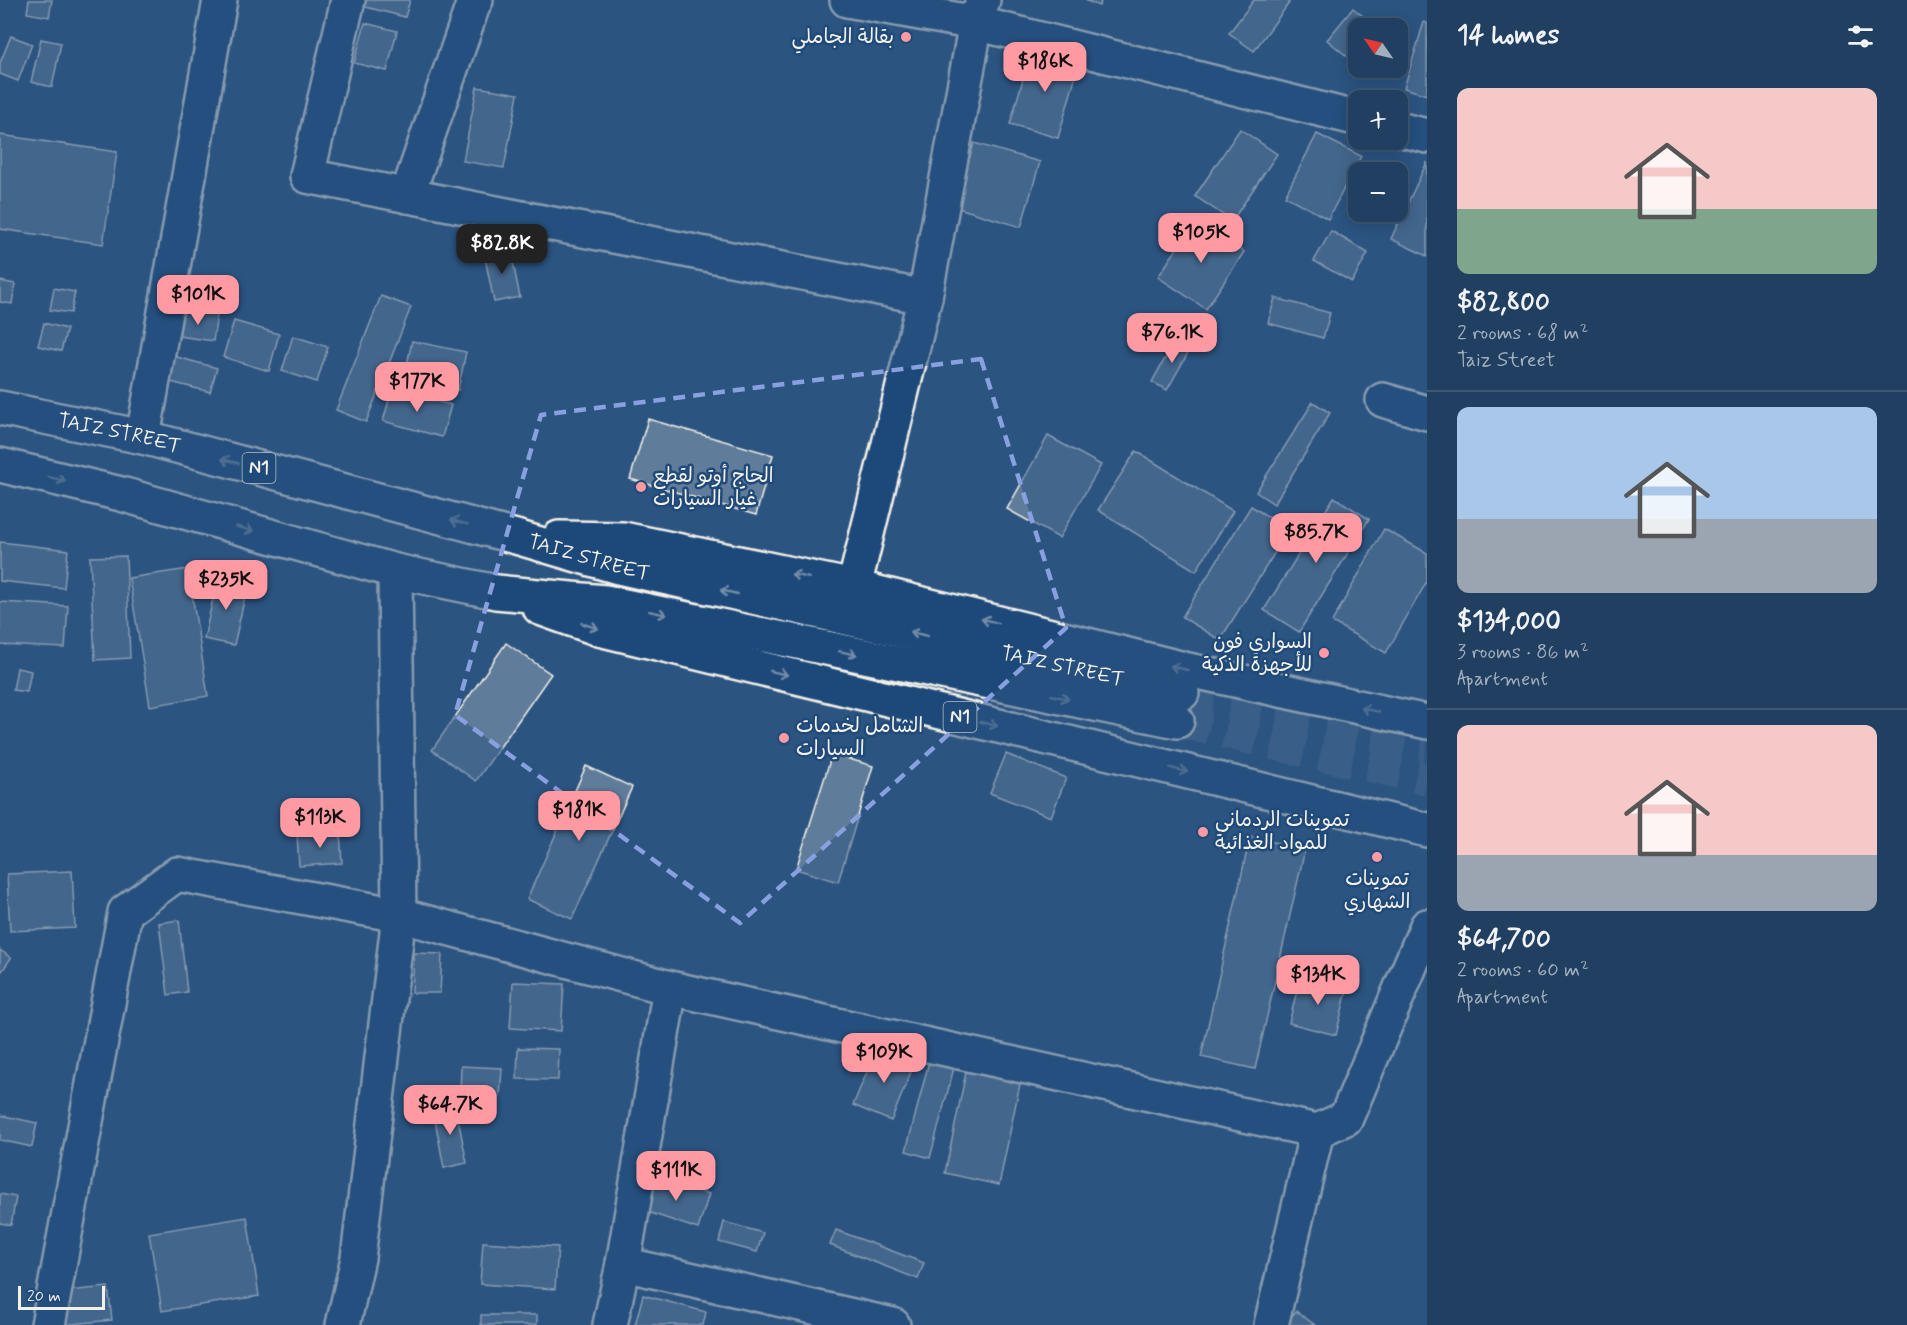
<!DOCTYPE html>
<meta charset="utf-8">
<style>
:root{--surface:#213f61;--page:#294667;--text:#f1f3f6;--muted:#a2afbd;--line:#3e5876;--accent:#ff9aa2}
body{margin:0;font-family:Mynerve,"Playpen Sans Arabic",sans-serif;background:var(--page);color:var(--text);height:100vh;display:flex;flex-direction:column;font-size:22px;white-space:nowrap}
*{box-sizing:border-box;margin:0}
p{font-size:20px;color:var(--muted)}
.icon{flex:none;width:33px;height:33px;fill:none;stroke:currentColor;stroke-width:2;stroke-linecap:round;stroke-linejoin:round}
.map{position:relative;flex:1;overflow:hidden}
.drawer{display:flex;flex-direction:column;background:var(--surface);width:480px}
.drawer>*{flex:none}
.needle{width:39px;rotate:304deg}
.fabs{position:absolute;left:1348px;top:18px;display:grid;gap:12px}
.fabs a{display:grid;place-items:center;width:60px;height:60px;border-radius:12px;background:var(--surface);box-shadow:0 3px 15px #0003,0 0 0 2px var(--line);font-size:30px}
.scale{position:absolute;left:18px;bottom:15px;width:87px;box-sizing:border-box;padding-left:6px;border:3px solid #f4f1e8;border-top:0;font-size:16px;line-height:21px;white-space:nowrap;color:#f4f1e8;-webkit-text-stroke:4px #1f4a7a;paint-order:stroke}
.price{position:absolute;translate:-50% -51px;padding:0 14px;border-radius:12px;background:var(--accent);color:#111;font-size:20px;line-height:39px;filter:drop-shadow(0 2px 3px #0008)}
.price::after{content:'';position:absolute;left:50%;top:36px;width:18px;height:14px;margin-left:-9px;background:inherit;clip-path:polygon(0 0,100% 0,50% 100%)}
.price.selected{background:#222;color:#fff}
ul{padding:0;list-style:none}
li{display:grid;align-content:center;gap:12px;height:318px;padding:0 30px}
li+li{border-top:2px solid var(--line)}
li span{display:grid;place-items:center;height:186px;border-radius:12px;color:#555}
li>.icon{margin-inline-start:auto}
span .icon{width:108px;height:108px;fill:#fffc;stroke-width:1}
li b{font-size:26px}
h2{display:flex;justify-content:space-between;align-items:center;height:72px;padding:0 30px;font-size:26px}
main{display:flex;flex:1;min-height:0}
.map>svg:first-child{display:block}
</style>
<main>
<div class="map">
<svg width="1427" height="1325" viewBox="0 0 1427 1325">
<rect width="100%" height="100%" fill="#2c5481"/>
<filter id="ink" filterUnits="userSpaceOnUse"><feTurbulence type="fractalNoise" baseFrequency=".0167" numOctaves="2"/><feDisplacementMap in="SourceGraphic" scale="12" xChannelSelector="R" yChannelSelector="G"/><feConvolveMatrix kernelMatrix="1 2 1 2 8 2 1 2 1" color-interpolation-filters="sRGB"/></filter>
<g filter="url(#ink)">
<g fill="#5e7b9a" stroke="#f4f1e8" stroke-width="1.5">
<polygon points="29,0 52,0 49,17 27,13"/>
<polygon points="355,0 410,0 405,17 354,4"/>
<polygon points="1085,0 1102,0 1099,6"/>
<polygon points="1254,0 1286,0 1289,3 1254,51 1229,33"/>
<polygon points="1353,8 1378,28 1359,28 1359,66 1327,40"/>
<polygon points="1424,22 1427,23 1427,95 1404,88"/>
<polygon points="365,23 397,31 387,71 354,63"/>
<polygon points="11,36 32,44 18,81 0,74 0,63"/>
<polygon points="41,39 61,43 52,87 31,82"/>
<polygon points="1032,48 1080,61 1058,138 1010,124"/>
<polygon points="1360,68 1375,68 1369,75"/>
<polygon points="477,87 518,94 504,168 463,161"/>
<polygon points="1240,129 1277,154 1232,221 1195,196"/>
<polygon points="1317,134 1361,156 1328,219 1285,196"/>
<polygon points="0,135 117,152 103,244 0,229"/>
<polygon points="974,143 1040,162 1021,227 955,207"/>
<polygon points="1427,162 1427,256 1391,239"/>
<polygon points="1196,220 1244,252 1206,309 1158,277"/>
<polygon points="1331,231 1368,253 1352,282 1314,261"/>
<polygon points="510,248 520,297 494,302 484,253"/>
<polygon points="0,281 15,284 12,304 0,302"/>
<polygon points="54,288 75,292 71,313 50,310"/>
<polygon points="381,296 411,307 366,422 336,410"/>
<polygon points="1275,298 1330,313 1323,338 1268,323"/>
<polygon points="183,310 217,315 213,341 179,336"/>
<polygon points="234,321 279,334 269,371 223,357"/>
<polygon points="44,323 67,329 61,351 38,346"/>
<polygon points="293,336 328,347 317,382 282,371"/>
<polygon points="1177,337 1192,346 1167,390 1152,382"/>
<polygon points="412,341 466,352 458,390 404,379"/>
<polygon points="166,354 217,368 210,392 159,379"/>
<polygon points="392,390 451,405 442,437 383,421"/>
<polygon points="1313,402 1330,413 1274,504 1256,492"/>
<polygon points="648,419 773,455 756,515 630,479"/>
<polygon points="1048,436 1101,465 1059,538 1007,509"/>
<polygon points="1136,451 1233,511 1196,571 1098,510"/>
<polygon points="1334,497 1369,519 1299,632 1264,610"/>
<polygon points="1251,506 1289,530 1220,640 1182,617"/>
<polygon points="1384,529 1427,553 1427,581 1386,653 1332,622"/>
<polygon points="0,542 68,550 64,588 0,581"/>
<polygon points="126,556 130,658 95,660 90,557"/>
<polygon points="188,569 208,696 150,706 129,578"/>
<polygon points="218,576 248,583 234,645 204,639"/>
<polygon points="0,602 68,606 65,648 0,645"/>
<polygon points="506,643 551,674 476,781 432,750"/>
<polygon points="17,668 31,671 27,692 13,690"/>
<polygon points="832,754 873,766 838,882 796,869"/>
<polygon points="1006,754 1066,778 1051,817 990,793"/>
<polygon points="586,766 632,787 572,919 527,899"/>
<polygon points="340,831 342,863 299,866 297,834"/>
<polygon points="1250,837 1305,849 1255,1069 1201,1057"/>
<polygon points="72,871 75,928 10,931 7,874"/>
<polygon points="179,920 187,992 168,995 159,923"/>
<polygon points="0,950 11,958 2,971 0,970"/>
<polygon points="414,953 442,954 440,993 412,993"/>
<polygon points="1300,978 1347,990 1336,1035 1289,1023"/>
<polygon points="513,982 564,984 561,1031 510,1028"/>
<polygon points="878,1046 915,1062 891,1121 853,1105"/>
<polygon points="518,1048 559,1049 558,1080 517,1079"/>
<polygon points="930,1058 955,1064 930,1158 906,1151"/>
<polygon points="969,1058 1023,1069 999,1185 945,1173"/>
<polygon points="461,1066 502,1068 500,1096 460,1094"/>
<polygon points="455,1104 467,1163 444,1168 433,1109"/>
<polygon points="0,1115 37,1123 32,1147 0,1140"/>
<polygon points="653,1176 709,1194 698,1229 642,1210"/>
<polygon points="0,1194 16,1197 11,1225 0,1223"/>
<polygon points="247,1217 259,1296 162,1311 149,1233"/>
<polygon points="724,1222 763,1233 757,1252 719,1242"/>
<polygon points="836,1230 924,1263 918,1279 830,1245"/>
<polygon points="483,1242 558,1247 555,1289 480,1284"/>
<polygon points="108,1287 112,1320 61,1325 58,1292"/>
<polygon points="643,1295 706,1312 703,1325 635,1325"/>
<polygon points="1296,1311 1315,1325 1285,1325"/>
<rect x="481" y="1315" width="56" height="10"/>
</g>
<g fill="none" stroke-linecap="round" stroke-linejoin="round">
<g stroke="#4a6c90" stroke-width="33" stroke-dasharray="33 16" stroke-linecap="butt">
<polyline points="1182,693 1427,745"/>
<polyline points="1177,721 1427,779"/>
</g>
<g stroke="#f4f1e8" stroke-width="38">
<g id="minor">
<polyline points="348,0 307,176 925,297"/>
<polyline points="847,0 976,23 1359,119"/>
<polyline points="1398,129 1427,136"/>
<polyline points="407,196 474,2 476,0"/>
<polyline points="1383,400 1427,413"/>
<polyline points="143,437 220,0"/>
<polyline points="854,587 925,297 976,23 983,0"/>
<polyline points="623,1264 893,1325"/>
<polyline points="48,1325 125,912 177,874 399,915 670,988 1317,1131 1346,1118 1427,926"/>
<polyline points="343,1325 358,1258 399,915 395,571"/>
<polyline points="610,1325 623,1264 670,988"/>
<polyline points="1271,1325 1317,1131"/>
</g>
</g>
<g stroke="#f4f1e8" stroke-width="38">
<g id="highway">
<path id="s1" d="M0,408L143,437L516,537L618,567L1182,693"/>
<polyline points="0,465 121,494 395,571 496,592 605,602 1177,721"/>
<polyline points="559,538 623,539 854,587 1184,669 1427,722"/>
<polyline points="540,608 599,629 1427,830"/>
</g>
</g>
<use href="#minor" stroke="#1f4a7a" stroke-width="33"/>
<use href="#highway" stroke="#1f4a7a" stroke-width="33"/>
</g>
<defs><path id="oneway-shaft" d="M-6 0H5M1.5-3L5.5 0L1.5 3" fill="none" stroke-width="1.6" stroke-linecap="round" stroke-linejoin="round" transform="scale(1.5)"/></defs>
<g stroke="#748da6">
<use href="#oneway-shaft" transform="translate(230 461) rotate(-165)"/>
<use href="#oneway-shaft" transform="translate(57 479) rotate(13)"/>
<use href="#oneway-shaft" transform="translate(459 522) rotate(-165)"/>
<use href="#oneway-shaft" transform="translate(245 529) rotate(16)"/>
<use href="#oneway-shaft" transform="translate(800 576) rotate(-168)"/>
<use href="#oneway-shaft" transform="translate(729 592) rotate(-167)"/>
<use href="#oneway-shaft" transform="translate(658 613) rotate(12)"/>
<use href="#oneway-shaft" transform="translate(990 621) rotate(-166)"/>
<use href="#oneway-shaft" transform="translate(590 626) rotate(19)"/>
<use href="#oneway-shaft" transform="translate(919 634) rotate(-167)"/>
<use href="#oneway-shaft" transform="translate(848 653) rotate(12)"/>
<use href="#oneway-shaft" transform="translate(1179 668) rotate(-167)"/>
<use href="#oneway-shaft" transform="translate(779 673) rotate(14)"/>
<use href="#oneway-shaft" transform="translate(1060 697) rotate(12)"/>
<use href="#oneway-shaft" transform="translate(1370 710) rotate(-168)"/>
<use href="#oneway-shaft" transform="translate(989 724) rotate(14)"/>
<use href="#oneway-shaft" transform="translate(1179 770) rotate(14)"/>
</g>
</g>
<path d="M0 0H1427V1325H0ZM981,359L1066,628L740,923L455,715L541,415Z" fill="#2c5481" fill-opacity=".55" fill-rule="evenodd"/>
<path fill="none" stroke="#88a0e0" stroke-width="4.5" stroke-dasharray="12 8" stroke-linejoin="round" d="M981,359L1066,628L740,923L455,715L541,415Z"/>
<g fill="#ff9aa2" stroke="#1f4a7a" stroke-width="2">
<circle cx="906" cy="37" r="6"/>
<circle cx="641" cy="487" r="6"/>
<circle cx="1324" cy="653" r="6"/>
<circle cx="784" cy="738" r="6"/>
<circle cx="1203" cy="832" r="6"/>
<circle cx="1377" cy="857" r="6"/>
</g>
<g text-anchor="middle" dominant-baseline="central" stroke-width="5" stroke-linejoin="round" paint-order="stroke">
<g fill="#1f4a7a" stroke="#b4bfc7" stroke-width="1.5">
<rect x="242.5" y="453" width="33" height="30" rx="4.5"/>
<rect x="943.5" y="702" width="33" height="30" rx="4.5"/>
</g>
<g font-size="18" font-weight="bold" fill="#f4f1e8">
<text x="259" y="468">N1</text>
<text x="960" y="717">N1</text>
</g>
<g font-size="20" fill="#f4f1e8" stroke="#1f4a7a" text-anchor="start">
<text x="894" y="37" text-anchor="end">بقالة الجاملي</text>
<text x="653" y="476">الحاج أوتو لقطع<tspan x="653" dy="23">غيار السيارات</tspan></text>
<text x="1312" y="642" text-anchor="end">السواري فون<tspan x="1312" dy="23">للأجهزة الذكية</tspan></text>
<text x="796" y="726">الشامل لخدمات<tspan x="796" dy="23">السيارات</tspan></text>
<text x="1215" y="820">تموينات الردماني<tspan x="1215" dy="23">للمواد الغذائية</tspan></text>
<text x="1377" y="879" text-anchor="middle">تموينات<tspan x="1377" dy="23">الشهاري</tspan></text>
</g>
<g font-size="20" fill="#f4f1e8" stroke="#1f4a7a">
<text stroke="none"><textPath href="#s1" startOffset="122">TAIZ STREET</textPath></text>
<text stroke="none"><textPath href="#s1" startOffset="608">TAIZ STREET</textPath></text>
<text stroke="none"><textPath href="#s1" startOffset="1094">TAIZ STREET</textPath></text>
</g>
</g>
</svg>
<div class="fabs">
<a><svg class="needle" viewBox="-14 -14 28 28"><path d="M0-13l5 13h-10z" fill="#e53935"/><path d="M0 13l5-13h-10z" fill="#a2afbd"/></svg></a>
<a>+</a>
<a>−</a>
</div>
<div class="scale">20 m</div>
<b class="price" style="left:1045px;top:93px">$186K</b>
<b class="price" style="left:1201px;top:264px">$105K</b>
<b class="price selected" style="left:502px;top:275px">$82.8K</b>
<b class="price" style="left:198px;top:326px">$101K</b>
<b class="price" style="left:1172px;top:364px">$76.1K</b>
<b class="price" style="left:417px;top:413px">$177K</b>
<b class="price" style="left:1316px;top:564px">$85.7K</b>
<b class="price" style="left:226px;top:611px">$235K</b>
<b class="price" style="left:579px;top:842px">$181K</b>
<b class="price" style="left:320px;top:849px">$113K</b>
<b class="price" style="left:1318px;top:1006px">$134K</b>
<b class="price" style="left:884px;top:1084px">$109K</b>
<b class="price" style="left:450px;top:1136px">$64.7K</b>
<b class="price" style="left:676px;top:1202px">$111K</b>
</div>
<section class="drawer">
<h2>14 homes<svg class="icon" aria-label="filters" viewBox="0 0 24 24"><path d="M4 7h16M4 17h16"/><circle cx="9" cy="7" r="2"/><circle cx="15" cy="17" r="2"/></svg></h2>
<ul>
<li><span style="background:linear-gradient(#f6c9c9 65%,#7fa58c 0)"><svg class="icon" aria-label="home" viewBox="0 0 24 24"><path d="M3 11l9-7 9 7M6 9v11h12V9"/></svg></span><div><b>$82,800</b><p>2 rooms · 68 m²</p><p>Taiz Street</p></div></li>
<li><span style="background:linear-gradient(#a9c7e8 60%,#9aa5b1 0)"><svg class="icon" aria-label="home" viewBox="0 0 24 24"><path d="M3 11l9-7 9 7M6 9v11h12V9"/></svg></span><div><b>$134,000</b><p>3 rooms · 86 m²</p><p>Apartment</p></div></li>
<li><span style="background:linear-gradient(#f6c9c9 70%,#9aa5b1 0)"><svg class="icon" aria-label="home" viewBox="0 0 24 24"><path d="M3 11l9-7 9 7M6 9v11h12V9"/></svg></span><div><b>$64,700</b><p>2 rooms · 60 m²</p><p>Apartment</p></div></li>
</ul>
</section>
</main>
